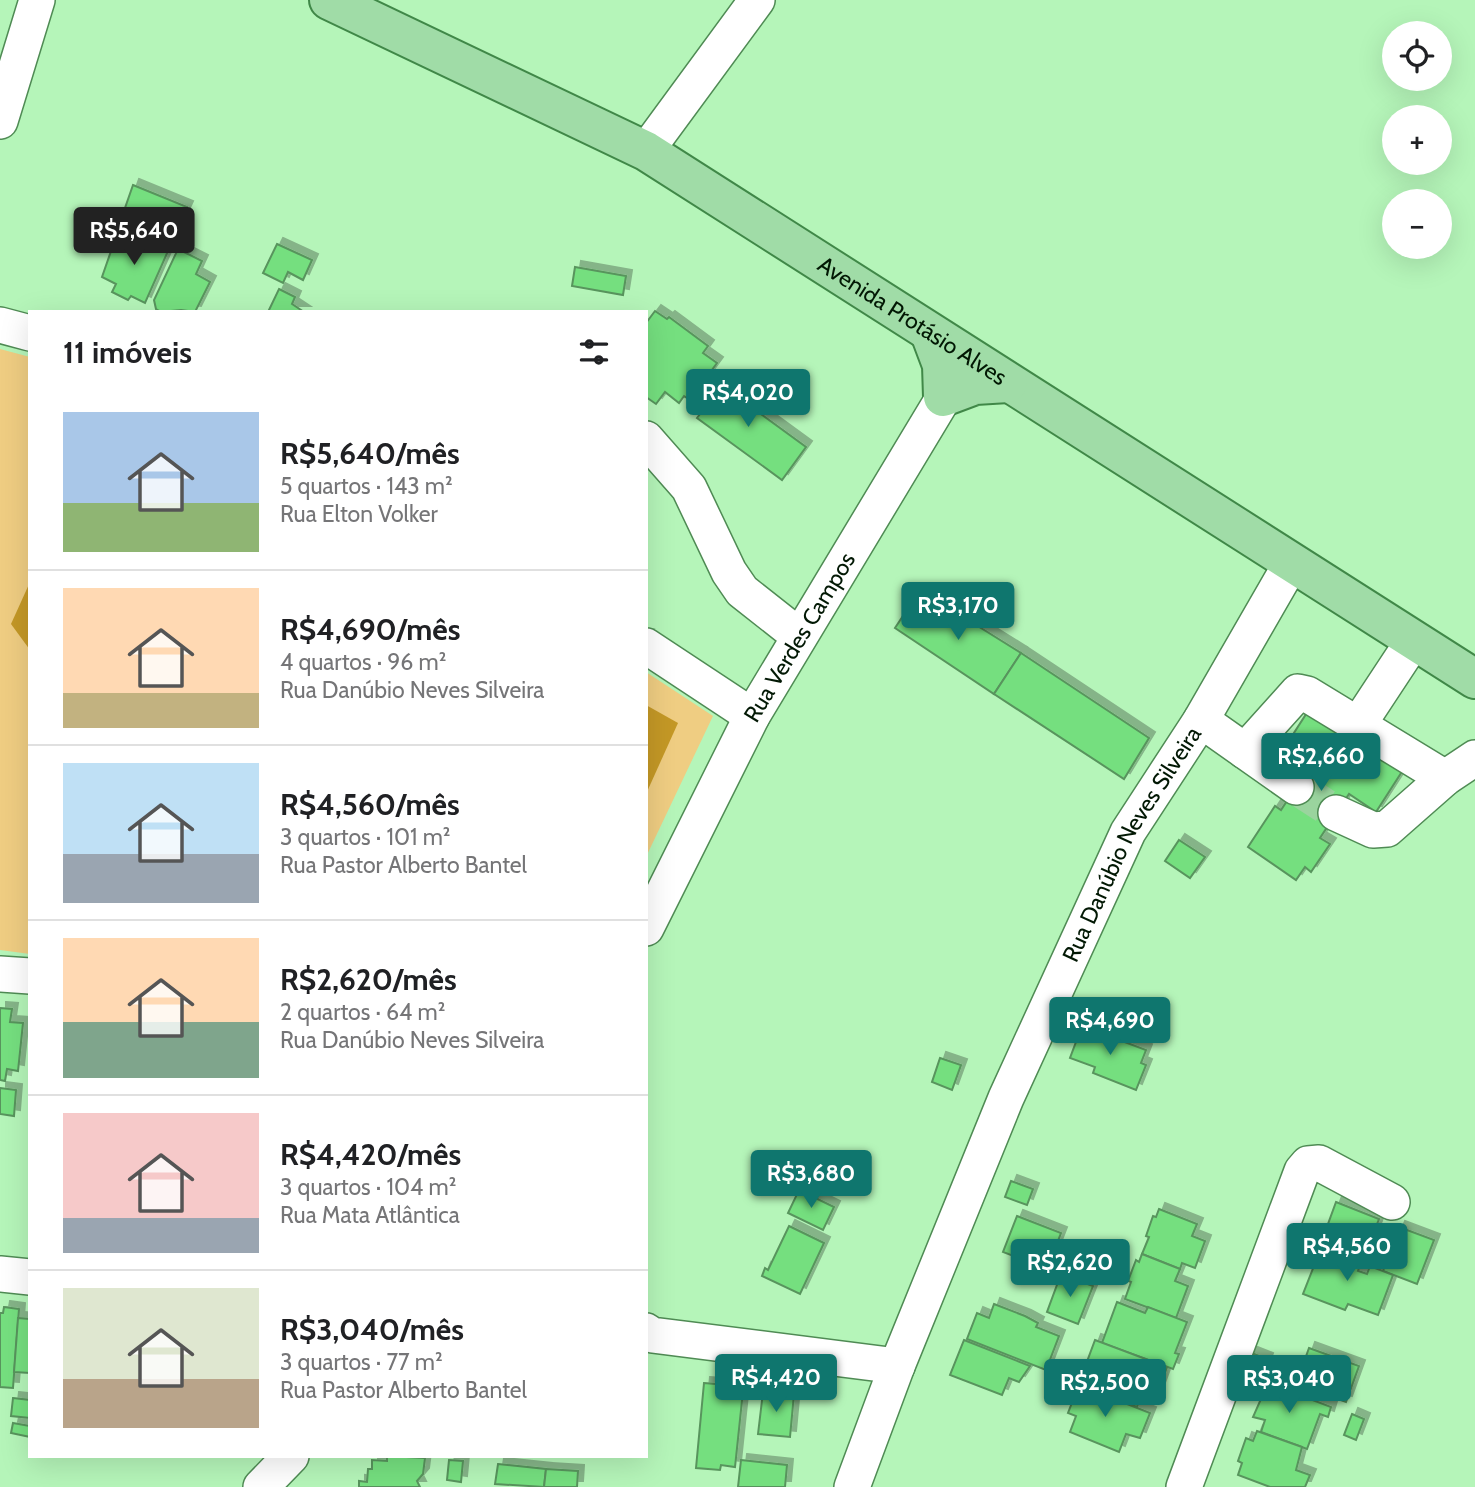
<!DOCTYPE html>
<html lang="pt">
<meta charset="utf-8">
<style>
:root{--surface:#fff;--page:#f6f6f6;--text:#202124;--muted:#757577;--line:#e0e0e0;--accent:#0f766e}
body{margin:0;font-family:Cabin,sans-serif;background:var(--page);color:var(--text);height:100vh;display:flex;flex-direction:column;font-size:26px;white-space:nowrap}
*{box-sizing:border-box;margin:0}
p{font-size:23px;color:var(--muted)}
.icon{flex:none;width:38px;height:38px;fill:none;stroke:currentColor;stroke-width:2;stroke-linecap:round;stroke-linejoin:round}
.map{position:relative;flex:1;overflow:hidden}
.sheet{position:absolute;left:28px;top:310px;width:620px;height:1148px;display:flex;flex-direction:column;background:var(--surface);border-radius:0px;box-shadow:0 7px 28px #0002}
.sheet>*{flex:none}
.fabs{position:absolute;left:1382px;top:21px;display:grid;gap:14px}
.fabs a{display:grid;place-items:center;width:70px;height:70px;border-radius:50%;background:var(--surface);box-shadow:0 7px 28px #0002;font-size:35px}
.price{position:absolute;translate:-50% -60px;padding:0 16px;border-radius:7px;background:var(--accent);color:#fff;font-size:23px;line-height:46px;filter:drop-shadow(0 2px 4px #0008)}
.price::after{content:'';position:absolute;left:50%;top:42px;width:21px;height:16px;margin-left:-10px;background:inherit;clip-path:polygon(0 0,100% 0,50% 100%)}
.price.active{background:#222;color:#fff}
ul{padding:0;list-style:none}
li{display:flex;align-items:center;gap:21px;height:175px;padding:0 35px}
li+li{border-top:2px solid var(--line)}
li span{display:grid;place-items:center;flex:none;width:196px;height:140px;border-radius:0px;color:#555}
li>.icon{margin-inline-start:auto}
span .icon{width:84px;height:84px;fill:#fffc;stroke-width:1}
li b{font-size:30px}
h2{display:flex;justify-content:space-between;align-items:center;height:84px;padding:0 35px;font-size:30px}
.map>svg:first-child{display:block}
</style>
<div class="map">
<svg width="1475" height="1487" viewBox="0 0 1475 1487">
<defs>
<filter id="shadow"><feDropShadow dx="6" dy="-6" stdDeviation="0" flood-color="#0004"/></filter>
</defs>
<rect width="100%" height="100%" fill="#b5f5b9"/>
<g fill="#efcd82">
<polygon points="0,349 30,357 30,954 0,950"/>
<polygon points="646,672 713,716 646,857"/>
</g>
<g fill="#c49826">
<polygon points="30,582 30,650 11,624"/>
<polygon points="646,705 678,723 646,794"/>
</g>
<g fill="#74df7f" stroke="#58945d" stroke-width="2" filter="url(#shadow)">
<polygon points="133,185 187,207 177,229 125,208"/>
<polygon points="118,231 168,251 145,303 131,296 128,300 112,292 116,284 102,277"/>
<polygon points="277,244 312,260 303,280 288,272 283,283 263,273"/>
<polygon points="178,249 202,261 196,274 210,282 195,312 181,310 161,312 156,309 154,300"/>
<polygon points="575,267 626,276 623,295 572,286"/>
<polygon points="279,289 295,297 292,304 304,312 268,312"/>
<polygon points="655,311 667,319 669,317 708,346 703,353 717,363 690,400 684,396 679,403 665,392 656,404 646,397 646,323"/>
<polygon points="706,378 718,387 720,384 806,447 782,480 697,418 706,406 692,396"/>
<polygon points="920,590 1021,653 994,694 895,628"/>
<polygon points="1021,653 1149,738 1124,779 994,694"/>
<polygon points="1310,708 1403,770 1376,812 1349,794 1320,838 1330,844 1311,872 1305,867 1296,880 1248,847 1275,806 1281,810 1309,767 1283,750"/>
<polygon points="1179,840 1205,857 1190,878 1165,861"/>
<polygon points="0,1008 12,1009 10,1022 23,1023 18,1071 7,1069 5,1081 0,1080"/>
<polygon points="1082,1026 1146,1050 1141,1063 1146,1065 1136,1090 1093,1073 1095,1067 1070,1058"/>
<polygon points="940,1058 961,1065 952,1090 932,1082"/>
<polygon points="0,1088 16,1090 14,1116 0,1114"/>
<polygon points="1011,1181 1033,1189 1027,1205 1005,1197"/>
<polygon points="799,1190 834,1207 823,1230 788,1213"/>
<polygon points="1336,1202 1379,1219 1370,1242 1328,1224"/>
<polygon points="1159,1209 1197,1224 1192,1236 1205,1241 1195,1268 1182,1263 1180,1269 1142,1254 1149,1237 1146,1236 1153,1216 1156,1217"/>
<polygon points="1017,1216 1061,1233 1047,1269 1003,1252"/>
<polygon points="789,1226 824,1243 800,1294 762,1276 765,1268 768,1270"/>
<polygon points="1399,1227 1434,1240 1417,1284 1383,1271"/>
<polygon points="1321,1248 1361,1263 1358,1271 1367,1274 1370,1266 1393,1275 1378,1315 1348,1304 1345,1310 1303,1294"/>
<polygon points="1142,1254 1180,1269 1175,1281 1188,1286 1176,1318 1125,1299 1131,1282 1128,1281 1136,1260 1139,1262"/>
<polygon points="1061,1274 1093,1286 1078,1324 1047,1312"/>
<polygon points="1117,1302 1145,1313 1148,1307 1187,1322 1175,1353 1179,1354 1173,1369 1102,1343"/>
<polygon points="994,1304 1025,1316 1038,1323 1036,1327 1059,1336 1046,1370 967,1339 977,1313 989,1318"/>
<polygon points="4,1307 19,1309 13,1388 0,1387 0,1313 3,1313"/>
<polygon points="18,1318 30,1319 30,1373 14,1372"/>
<polygon points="964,1340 1030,1366 1019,1382 1009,1378 1002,1395 950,1375"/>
<polygon points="1095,1340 1167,1367 1157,1394 1144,1388 1137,1407 1087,1388 1094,1371 1085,1367"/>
<polygon points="1309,1348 1359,1366 1346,1402 1313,1390 1310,1399 1271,1384 1278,1365 1300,1373"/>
<polygon points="1249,1352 1267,1359 1259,1380 1241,1373"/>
<polygon points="704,1383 727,1385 727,1389 743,1391 735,1467 721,1465 720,1470 696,1468"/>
<polygon points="1268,1383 1331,1407 1328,1417 1320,1414 1307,1449 1261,1432 1265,1420 1253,1417"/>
<polygon points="1079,1385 1150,1413 1140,1438 1126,1434 1119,1452 1070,1432 1076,1416 1068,1413"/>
<polygon points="763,1392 794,1394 790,1437 758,1434"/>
<polygon points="13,1398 30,1400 30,1418 11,1416"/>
<polygon points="1352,1414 1364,1419 1356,1440 1344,1435"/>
<polygon points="13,1423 30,1426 30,1437 11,1433"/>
<polygon points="1257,1431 1302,1447 1296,1470 1310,1475 1305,1487 1270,1487 1238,1475 1242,1463 1238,1461 1246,1438 1253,1441"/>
<polygon points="387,1456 425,1458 423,1474 417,1481 420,1487 359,1487 359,1481 367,1482 368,1469 372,1469 372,1460 387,1461"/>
<polygon points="449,1460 463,1461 461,1482 447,1480"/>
<polygon points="741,1460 787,1465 785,1487 738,1487"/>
<polygon points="498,1464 546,1469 544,1487 495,1484"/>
<polygon points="546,1469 578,1471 577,1487 544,1487"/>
</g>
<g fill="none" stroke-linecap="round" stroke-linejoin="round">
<polyline stroke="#9ad49e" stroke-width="35" stroke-dasharray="35 18" stroke-linecap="butt" points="1296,787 1336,813"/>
<g stroke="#4f8b54" stroke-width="38">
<g id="minor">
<polyline points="0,121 37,0"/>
<polyline points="646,151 757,0"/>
<polyline points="0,325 30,333"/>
<polyline points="646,439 689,488 729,572 742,591 799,636"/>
<polyline points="646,646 752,716"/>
<polyline points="1201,720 1296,787"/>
<polyline points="1358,725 1414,640"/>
<polyline points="1245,751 1298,692 1307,694 1445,778"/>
<polyline points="1336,813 1373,830 1387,829 1445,778 1475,758"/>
<path id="s1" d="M646,928L752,716L959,372"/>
<polyline points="0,974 30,976"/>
<polyline points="0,1274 30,1277"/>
<polyline points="646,1331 652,1335 897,1366"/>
<polyline points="261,1487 291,1456"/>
<path id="s2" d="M852,1487L897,1366L1006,1098L1128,832L1201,720L1292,562"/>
<polyline points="1184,1487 1302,1171 1308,1164 1319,1163 1392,1202"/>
</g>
</g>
<g stroke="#408848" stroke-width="42">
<g id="major">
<path id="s3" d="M329,0L646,151L1475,679"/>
<polyline points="930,333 942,365 943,397 975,385 1008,383"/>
</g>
</g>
<use href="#minor" stroke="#fff" stroke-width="35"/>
<use href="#major" stroke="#a0dca7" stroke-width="38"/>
</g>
<g text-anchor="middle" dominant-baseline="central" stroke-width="6" stroke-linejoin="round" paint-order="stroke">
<g font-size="23" fill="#021804" stroke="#fff">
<text stroke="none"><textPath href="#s3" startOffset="667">Avenida Protásio Alves</textPath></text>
<text stroke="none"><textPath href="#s1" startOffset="329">Rua Verdes Campos</textPath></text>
<text stroke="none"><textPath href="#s2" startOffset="702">Rua Danúbio Neves Silveira</textPath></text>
</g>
</g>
</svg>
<div class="fabs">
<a><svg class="icon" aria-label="locate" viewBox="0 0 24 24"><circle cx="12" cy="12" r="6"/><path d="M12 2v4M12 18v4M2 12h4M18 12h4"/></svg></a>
<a>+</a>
<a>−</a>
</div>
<b class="price active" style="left:134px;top:267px">R$5,640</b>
<b class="price" style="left:748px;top:429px">R$4,020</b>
<b class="price" style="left:958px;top:642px">R$3,170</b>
<b class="price" style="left:1321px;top:793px">R$2,660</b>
<b class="price" style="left:1110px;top:1057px">R$4,690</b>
<b class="price" style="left:811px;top:1210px">R$3,680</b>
<b class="price" style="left:1347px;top:1283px">R$4,560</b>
<b class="price" style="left:1070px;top:1299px">R$2,620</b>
<b class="price" style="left:776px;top:1414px">R$4,420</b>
<b class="price" style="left:1289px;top:1415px">R$3,040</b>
<b class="price" style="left:1105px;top:1419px">R$2,500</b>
<section class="sheet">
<h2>11 imóveis<svg class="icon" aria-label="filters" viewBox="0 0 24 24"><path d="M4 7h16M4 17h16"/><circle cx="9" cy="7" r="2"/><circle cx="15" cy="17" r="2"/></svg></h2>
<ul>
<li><span style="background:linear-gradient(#a9c7e8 65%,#8fb573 0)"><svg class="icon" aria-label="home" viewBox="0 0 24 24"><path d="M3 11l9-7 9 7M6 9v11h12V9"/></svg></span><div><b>R$5,640/mês</b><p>5 quartos · 143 m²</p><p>Rua Elton Volker</p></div></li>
<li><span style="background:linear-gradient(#ffd9b3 75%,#c2b280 0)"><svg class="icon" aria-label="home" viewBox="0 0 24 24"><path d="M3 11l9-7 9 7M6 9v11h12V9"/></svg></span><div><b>R$4,690/mês</b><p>4 quartos · 96 m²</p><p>Rua Danúbio Neves Silveira</p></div></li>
<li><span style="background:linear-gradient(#bfe0f5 65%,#9aa5b1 0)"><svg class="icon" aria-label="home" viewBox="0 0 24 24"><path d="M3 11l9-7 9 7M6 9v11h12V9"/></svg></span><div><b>R$4,560/mês</b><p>3 quartos · 101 m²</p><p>Rua Pastor Alberto Bantel</p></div></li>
<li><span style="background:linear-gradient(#ffd9b3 60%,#7fa58c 0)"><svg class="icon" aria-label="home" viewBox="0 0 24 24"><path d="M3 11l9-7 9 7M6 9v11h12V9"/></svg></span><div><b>R$2,620/mês</b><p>2 quartos · 64 m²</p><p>Rua Danúbio Neves Silveira</p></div></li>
<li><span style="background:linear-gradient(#f6c9c9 75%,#9aa5b1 0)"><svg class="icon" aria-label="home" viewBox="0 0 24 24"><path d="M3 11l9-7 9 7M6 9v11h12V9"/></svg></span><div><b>R$4,420/mês</b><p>3 quartos · 104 m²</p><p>Rua Mata Atlântica</p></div></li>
<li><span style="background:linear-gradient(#dfe7d0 65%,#b9a48a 0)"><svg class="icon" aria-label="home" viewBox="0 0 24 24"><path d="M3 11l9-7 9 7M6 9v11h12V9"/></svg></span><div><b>R$3,040/mês</b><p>3 quartos · 77 m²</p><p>Rua Pastor Alberto Bantel</p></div></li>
</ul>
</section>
</div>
